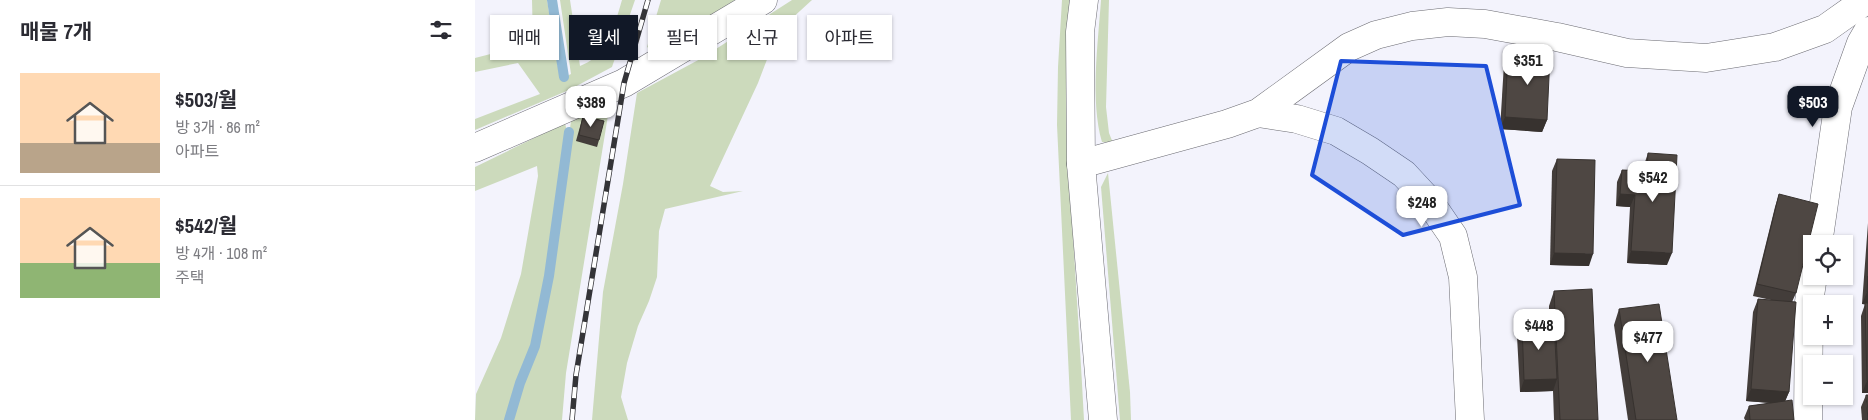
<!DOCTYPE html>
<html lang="ko">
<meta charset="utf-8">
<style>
:root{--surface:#fff;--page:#f2f2f3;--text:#2b2b33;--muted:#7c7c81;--line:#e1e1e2;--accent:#111827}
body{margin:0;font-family:"Archivo Narrow","Noto Sans KR",sans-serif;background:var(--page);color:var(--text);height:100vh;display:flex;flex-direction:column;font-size:19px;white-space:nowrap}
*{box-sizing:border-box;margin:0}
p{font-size:16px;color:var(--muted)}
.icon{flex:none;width:28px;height:28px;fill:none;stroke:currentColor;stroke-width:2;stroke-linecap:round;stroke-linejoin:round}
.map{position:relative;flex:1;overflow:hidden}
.drawer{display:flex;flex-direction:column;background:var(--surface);width:475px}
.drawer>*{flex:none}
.banner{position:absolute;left:15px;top:15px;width:475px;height:45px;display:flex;gap:10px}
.tools{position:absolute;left:1328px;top:235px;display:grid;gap:10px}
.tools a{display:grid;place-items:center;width:50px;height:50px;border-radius:0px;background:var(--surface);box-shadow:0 1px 4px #0004;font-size:25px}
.price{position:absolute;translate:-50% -42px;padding:0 11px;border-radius:10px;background:#fff;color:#222;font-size:16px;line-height:32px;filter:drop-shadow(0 1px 2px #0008)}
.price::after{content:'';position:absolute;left:50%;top:30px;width:15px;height:11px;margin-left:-8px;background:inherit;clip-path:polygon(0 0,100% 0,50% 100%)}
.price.current{background:var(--accent);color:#fff}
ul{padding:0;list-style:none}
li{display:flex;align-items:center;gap:15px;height:125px;padding:0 20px}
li+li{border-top:1px solid var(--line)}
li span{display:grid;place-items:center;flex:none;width:140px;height:100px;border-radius:0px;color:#555}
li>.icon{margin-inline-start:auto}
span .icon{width:60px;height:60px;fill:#fffc;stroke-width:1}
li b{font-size:21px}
h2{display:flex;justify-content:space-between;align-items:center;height:60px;padding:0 20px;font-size:21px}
.chip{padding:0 18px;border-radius:0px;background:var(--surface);box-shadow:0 1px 4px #0004;font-size:18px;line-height:45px}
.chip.current{background:var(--accent);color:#fff}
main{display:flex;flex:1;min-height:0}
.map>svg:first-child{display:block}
</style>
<main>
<section class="drawer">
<h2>매물 7개<svg class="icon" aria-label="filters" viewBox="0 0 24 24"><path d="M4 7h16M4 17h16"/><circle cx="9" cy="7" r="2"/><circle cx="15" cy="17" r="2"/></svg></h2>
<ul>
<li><span style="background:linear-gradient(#ffd9b3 70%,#b9a48a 0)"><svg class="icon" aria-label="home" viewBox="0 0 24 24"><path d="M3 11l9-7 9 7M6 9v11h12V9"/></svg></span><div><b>$503/월</b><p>방 3개 · 86 m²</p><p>아파트</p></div></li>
<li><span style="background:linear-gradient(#ffd9b3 65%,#8fb573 0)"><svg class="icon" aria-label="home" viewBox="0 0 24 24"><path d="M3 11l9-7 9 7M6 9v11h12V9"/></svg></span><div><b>$542/월</b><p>방 4개 · 108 m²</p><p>주택</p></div></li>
</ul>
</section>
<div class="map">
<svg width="1393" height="420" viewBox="0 0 1393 420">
<rect width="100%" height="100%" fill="#f3f3fc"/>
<g fill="#ccdabc">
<path d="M57,0H72L85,79L96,74L85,0H95L105,66C110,64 115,61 119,58C134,47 142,17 147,0H160L137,67L94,90L0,130V119L65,94L43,63L0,72V58L58,43Z"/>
<polygon points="186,0 260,0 180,52 172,47"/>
<polygon points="317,0 337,0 314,21 296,49 283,83 235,186 248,192 268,191 190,209 184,231 182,277 174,301 163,326 152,363 146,397 153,420 117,420 128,292 148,184 162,93 227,58"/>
<path d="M587,0H595C588,140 602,280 609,420H596L582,125L583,67Z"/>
<path d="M626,0H634L631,107L634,133L638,143L627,142C615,100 623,44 626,0Z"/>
<polygon points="135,103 91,373 87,420 36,420 46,383 61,347 75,276 96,121"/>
<polygon points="90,123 92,132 73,276 58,346 43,382 33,420 0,420 1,394 26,338 46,274 63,176 62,166 0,191 0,167"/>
<polygon points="633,173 655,392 656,420 645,420 626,187"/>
</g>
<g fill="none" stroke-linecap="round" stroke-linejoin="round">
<g stroke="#92b9d4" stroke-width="10">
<polyline points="77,0 89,77"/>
<polyline points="34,420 45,383 60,346 74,276 94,132"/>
</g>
<g stroke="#6b6b72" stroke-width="29">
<g id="street">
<polyline points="783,113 822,119 861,131 895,151 929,174 954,201 978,236 988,277 995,420"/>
<polyline points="606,164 752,124 783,113 874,47 901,35 937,26 973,22 1010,24 1082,37 1152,53 1231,58 1300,47 1350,29 1391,0"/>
<polyline points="1343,244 1363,107 1386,43 1393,31"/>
<polyline points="1333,420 1334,302 1338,276"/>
</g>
</g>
<g stroke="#6b6b72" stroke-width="29">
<g id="secondary">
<polyline points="609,0 605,32 606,164 628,420"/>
<polyline points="0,148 149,83 288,0"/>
</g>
</g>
<use href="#street" stroke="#fff" stroke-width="28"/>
<use href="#secondary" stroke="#fff" stroke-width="28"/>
<g stroke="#343438" stroke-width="5.5">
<polyline id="rail" points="97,420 101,375 149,83 173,0"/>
</g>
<use href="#rail" stroke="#fff" stroke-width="4" stroke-dasharray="11" stroke-linecap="butt"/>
</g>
<g fill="#433d3a">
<polygon points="1033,52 1072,120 1067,132 1025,129 1029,64"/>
<polygon points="108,116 124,140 122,147 101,141"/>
<polygon points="1173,153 1192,265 1152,263 1155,207 1141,206 1142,182 1147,170 1169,171 1169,165"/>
<polygon points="1082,159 1114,266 1075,265 1077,171"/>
<polygon points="1304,194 1321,293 1317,302 1314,392 1310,401 1319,420 1270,420 1269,418 1274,406 1296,403 1271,401 1278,312 1283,299 1296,300 1278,296 1300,207"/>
<polygon points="1393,223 1393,393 1387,393 1386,316 1390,304 1387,304"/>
<polygon points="1079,291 1123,420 1079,420 1078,391 1045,392 1042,336 1047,324 1074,323 1074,306"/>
<polygon points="1144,309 1202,420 1153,420 1139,325"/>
<polygon points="1391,395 1393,420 1387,420 1386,407"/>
</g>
<g fill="#37322f">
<polygon points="1030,117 1072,120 1067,132 1025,129"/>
<polygon points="1145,194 1160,195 1155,207 1141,206"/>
<polygon points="1156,251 1197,253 1192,265 1152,263"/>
<polygon points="1079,253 1118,254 1114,266 1075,265"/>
<polygon points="1392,292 1393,292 1393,305 1387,304"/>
<polygon points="1082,379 1078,391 1045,392 1049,380"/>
<polygon points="1392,381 1393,381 1393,393 1387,393"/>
<polygon points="1276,389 1314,392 1309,404 1271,401"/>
</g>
<g fill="#4e4743" stroke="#37322f">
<polygon points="1033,52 1075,55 1072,120 1030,117"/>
<polygon points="108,116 129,121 124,140 104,135"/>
<polygon points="1173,153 1202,155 1197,253 1156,251 1160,195 1145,194 1147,170 1172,171"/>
<polygon points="1082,159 1120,160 1118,254 1079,253"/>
<polygon points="1304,194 1343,204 1321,293 1282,284"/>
<polygon points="1393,276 1393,292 1392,292"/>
<polygon points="1117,289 1123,420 1085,420 1079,291"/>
<polygon points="1283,299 1321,302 1314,392 1276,389"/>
<polygon points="1390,303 1393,303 1393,381 1392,381"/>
<polygon points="1184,304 1202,420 1161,420 1144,309"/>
<polygon points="1079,322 1082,379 1049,380 1047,324"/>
<polygon points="1391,395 1393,395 1393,420"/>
<polygon points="1317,400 1319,420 1275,420 1274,406"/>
</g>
<path fill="#1d4ed8" fill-opacity="0.2" stroke="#1d4ed8" stroke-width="4" stroke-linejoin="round" d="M866,61L1011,66L1045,205L928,235L837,175Z"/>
</svg>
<div class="tools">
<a><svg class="icon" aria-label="locate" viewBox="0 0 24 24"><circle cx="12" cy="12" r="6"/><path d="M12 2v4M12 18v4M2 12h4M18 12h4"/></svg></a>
<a>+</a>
<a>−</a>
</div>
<b class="price" style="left:1053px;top:86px">$351</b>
<b class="price" style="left:116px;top:128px">$389</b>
<b class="price current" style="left:1338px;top:128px">$503</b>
<b class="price" style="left:1178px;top:203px">$542</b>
<b class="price" style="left:947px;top:228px">$248</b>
<b class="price" style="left:1064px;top:351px">$448</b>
<b class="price" style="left:1173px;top:363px">$477</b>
<div class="banner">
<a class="chip">매매</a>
<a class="chip current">월세</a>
<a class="chip">필터</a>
<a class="chip">신규</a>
<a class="chip">아파트</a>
</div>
</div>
</main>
